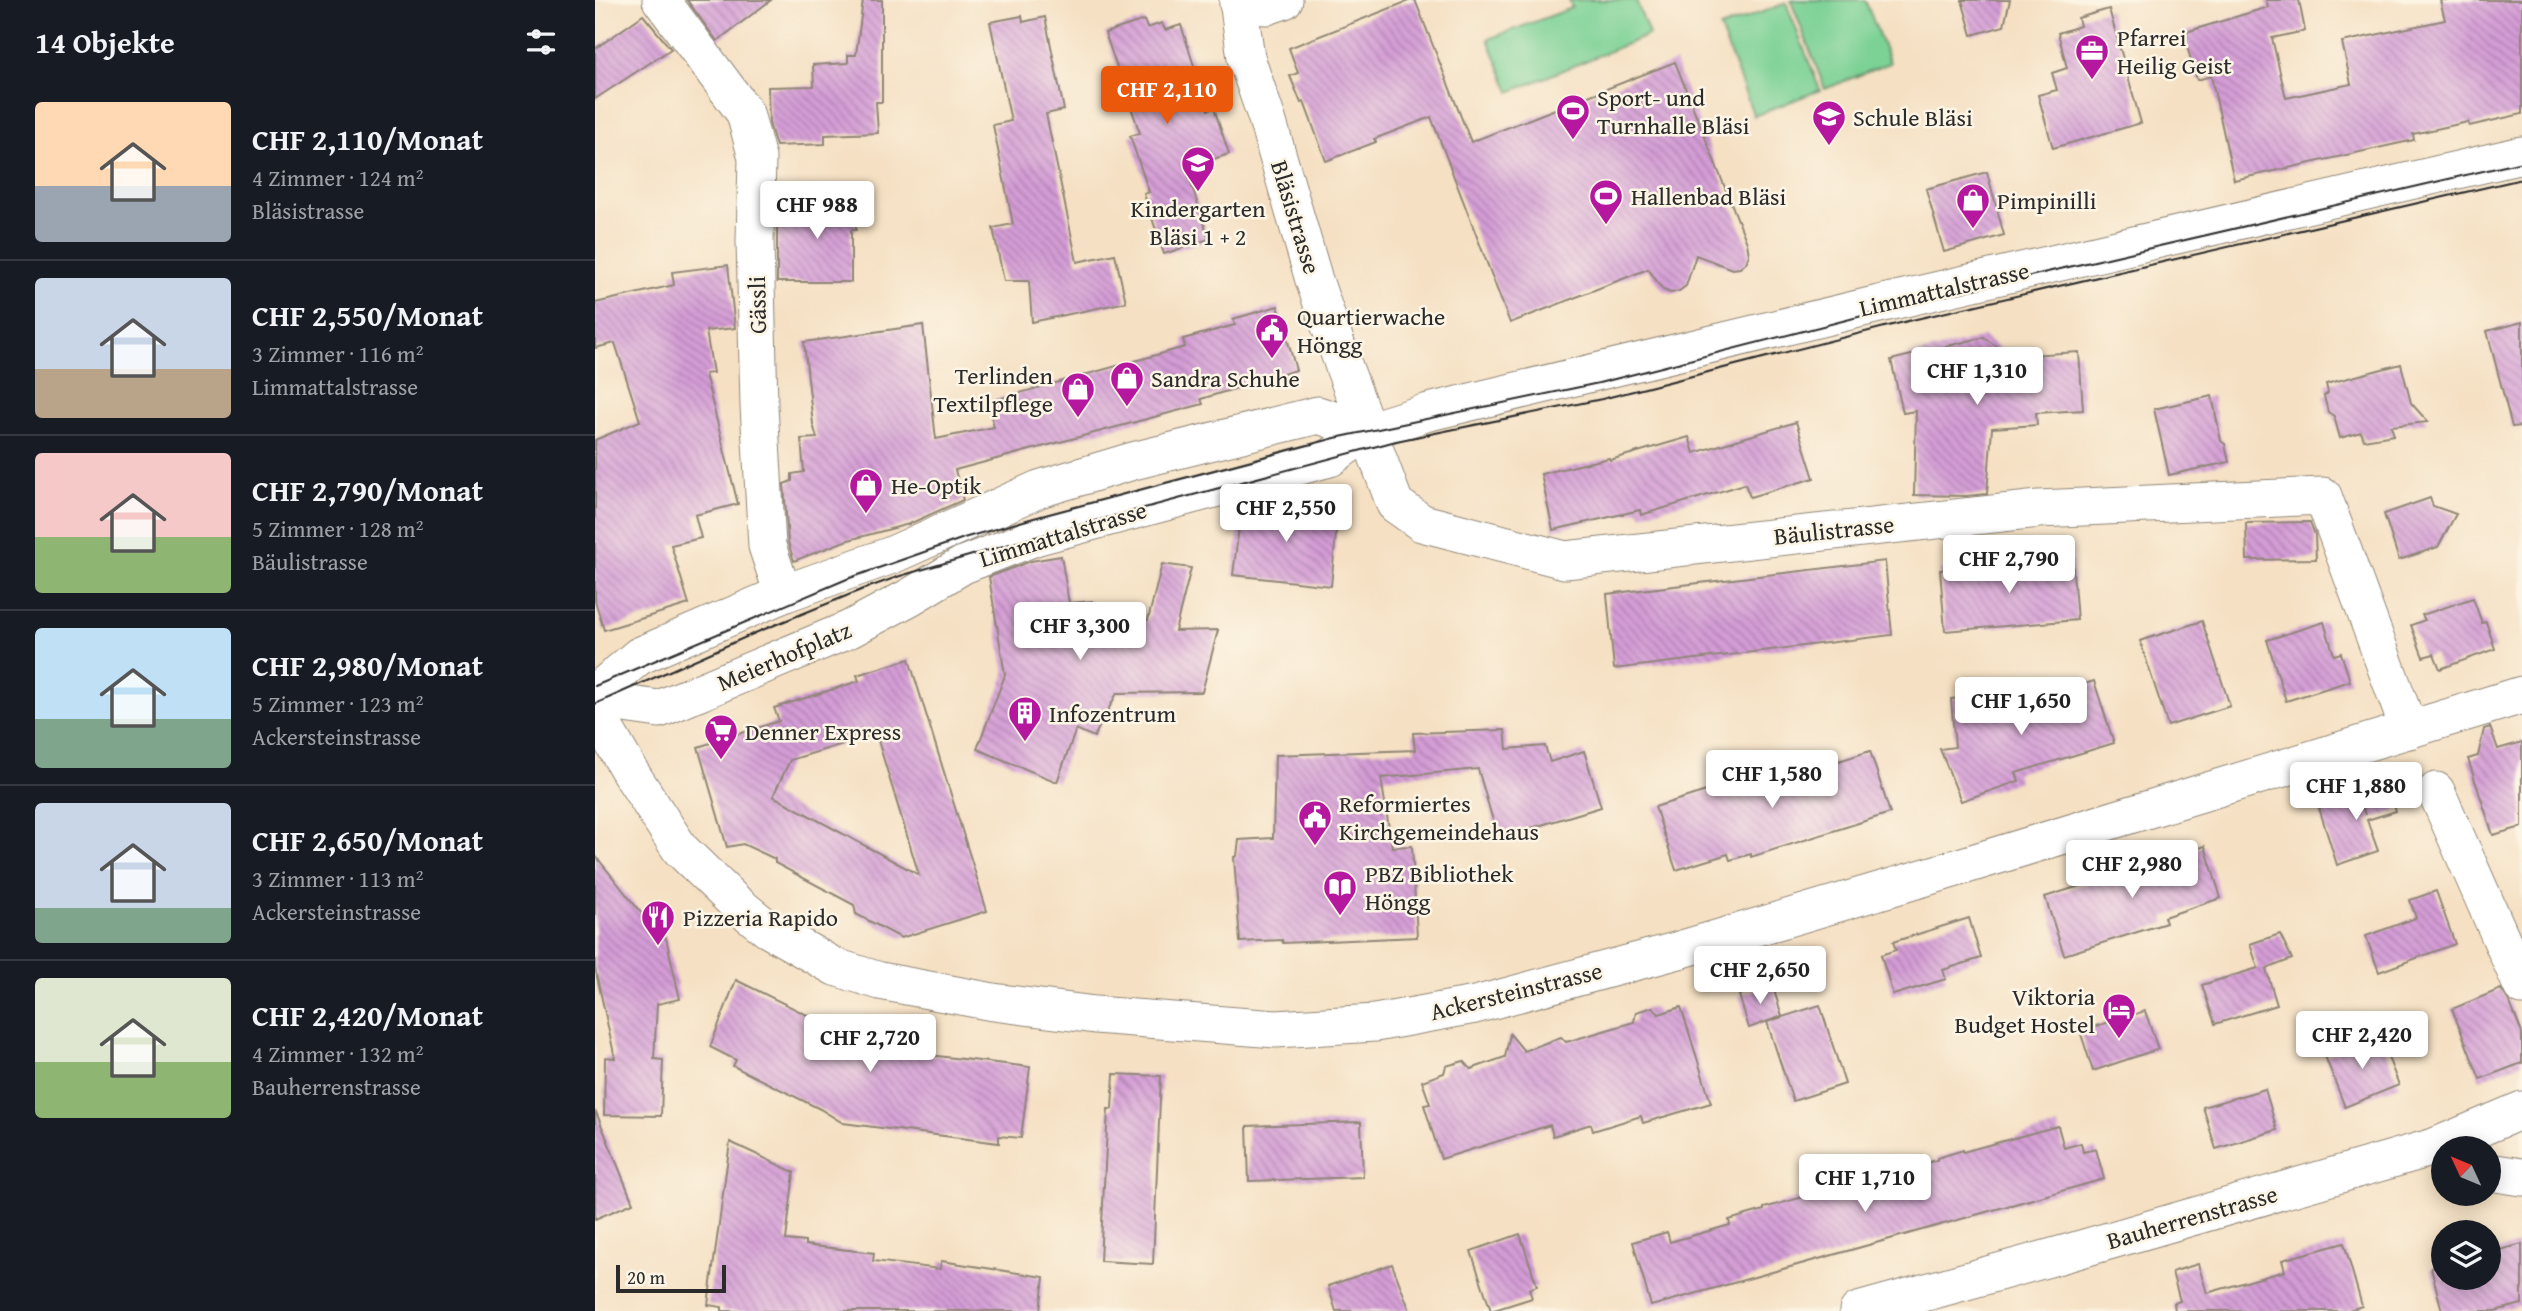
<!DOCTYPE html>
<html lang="de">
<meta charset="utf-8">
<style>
:root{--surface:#171b24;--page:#242831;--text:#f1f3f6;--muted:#9ea1a6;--line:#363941;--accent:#ea580c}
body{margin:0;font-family:"Gentium Book Plus",serif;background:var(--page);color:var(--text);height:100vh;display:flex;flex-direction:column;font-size:26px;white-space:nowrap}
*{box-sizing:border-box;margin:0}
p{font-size:23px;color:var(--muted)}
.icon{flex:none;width:38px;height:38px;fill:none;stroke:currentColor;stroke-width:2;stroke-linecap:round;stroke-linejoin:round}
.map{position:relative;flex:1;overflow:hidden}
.details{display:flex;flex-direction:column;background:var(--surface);width:595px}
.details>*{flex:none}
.needle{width:46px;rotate:314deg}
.controls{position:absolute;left:1836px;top:1136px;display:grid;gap:14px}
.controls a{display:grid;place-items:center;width:70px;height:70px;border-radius:50%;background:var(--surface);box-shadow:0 4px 18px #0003;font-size:35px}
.scale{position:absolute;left:21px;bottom:18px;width:110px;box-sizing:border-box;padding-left:7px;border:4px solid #2b2b2b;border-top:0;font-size:19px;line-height:24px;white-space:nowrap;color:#2b2b2b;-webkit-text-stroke:5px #fcf5e5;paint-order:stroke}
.price{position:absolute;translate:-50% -60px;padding:0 16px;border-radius:7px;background:#fff;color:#222;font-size:23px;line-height:46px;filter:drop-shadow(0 2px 4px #0008)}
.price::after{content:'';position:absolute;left:50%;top:42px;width:21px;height:16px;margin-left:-10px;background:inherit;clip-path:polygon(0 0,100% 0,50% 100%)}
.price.selected{background:var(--accent);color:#fff}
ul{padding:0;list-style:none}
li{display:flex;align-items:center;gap:21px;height:175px;padding:0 35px}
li+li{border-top:2px solid var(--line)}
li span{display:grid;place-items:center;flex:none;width:196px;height:140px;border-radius:7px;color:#555}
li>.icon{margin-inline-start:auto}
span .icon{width:84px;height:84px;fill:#fffc;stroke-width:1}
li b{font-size:30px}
h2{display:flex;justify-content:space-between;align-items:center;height:84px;padding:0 35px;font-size:30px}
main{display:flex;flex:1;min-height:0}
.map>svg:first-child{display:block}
</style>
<main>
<section class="details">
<h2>14 Objekte<svg class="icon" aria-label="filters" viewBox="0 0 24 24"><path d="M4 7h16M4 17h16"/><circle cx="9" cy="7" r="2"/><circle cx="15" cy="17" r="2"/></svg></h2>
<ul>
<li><span style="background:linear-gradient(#ffd9b3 60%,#9aa5b1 0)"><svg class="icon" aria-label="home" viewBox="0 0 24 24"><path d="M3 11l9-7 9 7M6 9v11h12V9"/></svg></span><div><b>CHF 2,110/Monat</b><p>4 Zimmer · 124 m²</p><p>Bläsistrasse</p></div></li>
<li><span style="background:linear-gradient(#c9d6e8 65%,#b9a48a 0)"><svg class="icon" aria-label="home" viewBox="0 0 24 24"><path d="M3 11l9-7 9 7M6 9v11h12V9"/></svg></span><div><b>CHF 2,550/Monat</b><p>3 Zimmer · 116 m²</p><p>Limmattalstrasse</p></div></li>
<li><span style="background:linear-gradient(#f6c9c9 60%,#8fb573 0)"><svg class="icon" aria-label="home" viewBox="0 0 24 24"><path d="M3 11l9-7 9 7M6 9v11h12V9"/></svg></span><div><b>CHF 2,790/Monat</b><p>5 Zimmer · 128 m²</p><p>Bäulistrasse</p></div></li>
<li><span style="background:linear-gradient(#bfe0f5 65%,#7fa58c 0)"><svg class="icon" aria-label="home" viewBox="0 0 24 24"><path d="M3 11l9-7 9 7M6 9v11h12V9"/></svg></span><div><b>CHF 2,980/Monat</b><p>5 Zimmer · 123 m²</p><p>Ackersteinstrasse</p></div></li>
<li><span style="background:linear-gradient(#c9d6e8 75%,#7fa58c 0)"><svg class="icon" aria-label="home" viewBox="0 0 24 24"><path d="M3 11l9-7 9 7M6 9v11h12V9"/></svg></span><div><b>CHF 2,650/Monat</b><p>3 Zimmer · 113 m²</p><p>Ackersteinstrasse</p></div></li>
<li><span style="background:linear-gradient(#dfe7d0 60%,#8fb573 0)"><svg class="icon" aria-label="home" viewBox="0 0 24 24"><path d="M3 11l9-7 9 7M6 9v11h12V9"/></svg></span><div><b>CHF 2,420/Monat</b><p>4 Zimmer · 132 m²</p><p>Bauherrenstrasse</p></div></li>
</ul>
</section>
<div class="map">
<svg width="1927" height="1311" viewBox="0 0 1927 1311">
<defs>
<pattern id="building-back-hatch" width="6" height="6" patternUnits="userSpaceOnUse" patternTransform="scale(1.75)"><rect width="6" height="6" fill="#d49cd6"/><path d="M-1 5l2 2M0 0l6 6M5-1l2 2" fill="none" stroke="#ac7fae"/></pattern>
</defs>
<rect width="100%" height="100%" fill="#fcf5e5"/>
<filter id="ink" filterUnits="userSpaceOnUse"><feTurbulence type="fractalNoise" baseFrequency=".0143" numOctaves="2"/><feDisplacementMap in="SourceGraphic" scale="14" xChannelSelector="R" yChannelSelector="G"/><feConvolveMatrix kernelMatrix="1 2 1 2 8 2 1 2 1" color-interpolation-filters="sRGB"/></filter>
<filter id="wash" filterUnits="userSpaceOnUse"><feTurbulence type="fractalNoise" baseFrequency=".00686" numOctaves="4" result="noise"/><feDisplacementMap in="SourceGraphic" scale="28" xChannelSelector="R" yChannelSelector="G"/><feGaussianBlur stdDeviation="1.57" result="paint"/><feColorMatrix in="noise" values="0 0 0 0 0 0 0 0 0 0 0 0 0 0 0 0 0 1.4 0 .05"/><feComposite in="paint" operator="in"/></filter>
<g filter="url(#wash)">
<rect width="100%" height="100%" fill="#f5e0c3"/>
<g fill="#7cd195" stroke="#547e60" stroke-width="2">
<polygon points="974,0 1041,0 1054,35 915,92 893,39 977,8"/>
<polygon points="1200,0 1270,0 1295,63 1230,89 1196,1"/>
<polygon points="1191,3 1225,90 1159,116 1125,28"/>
</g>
<g id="blocks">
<g fill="url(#building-back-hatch)" fill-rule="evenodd">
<polygon points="92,0 176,0 122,41"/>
<polygon points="268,0 287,0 287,102 281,102 283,133 230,135 230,144 181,146 174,123 173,87 219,86 218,65 253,63 253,55 261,55"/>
<polygon points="816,0 820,0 876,142 1080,62 1152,243 1154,255 1151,263 1145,268 1137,269 1101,255 1091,286 1084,291 1076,293 1068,290 1053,269 915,323 836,117 779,139 781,142 731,161 709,102 706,103 695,76 703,73 694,48"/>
<polygon points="1367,0 1415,0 1409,26 1377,35"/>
<polygon points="1671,0 1704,0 1710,31 1677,38 1691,98 1756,84 1747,42 1850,20 1845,0 1927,0 1927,114 1874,126 1873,122 1818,134 1819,140 1639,180 1616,76 1602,80 1588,33 1673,7"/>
<polygon points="1514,9 1546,123 1458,148 1443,95 1462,90 1457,73 1472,68 1463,33 1485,26 1483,18"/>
<polygon points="48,15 76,49 0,99 0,49"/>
<polygon points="427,16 428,22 450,17 469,110 451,114 482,262 520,254 531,302 437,322 434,281 409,281 398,228 418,224 398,125 416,121 395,22"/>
<polygon points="549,20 552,28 567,23 570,30 586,25 613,110 619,108 634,154 591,168 614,239 569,254 549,194 554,192 535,136 545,133 510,33"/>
<polygon points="1392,172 1409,235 1349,252 1331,189"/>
<polygon points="214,193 261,194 261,230 256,230 256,282 182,282 182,214 214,214"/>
<polygon points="133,265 140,328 111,331 118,373 110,374 143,504 100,515 106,538 76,545 94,604 9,630 0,601 0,440 45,421 20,343 0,348 0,303 79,285 77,272"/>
<polygon points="683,306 701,370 606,399 608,404 360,470 368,500 314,524 250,541 199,561 193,542 189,484 197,481 197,474 209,472 206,439 222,438 218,424 209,342 328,325 341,439 399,427 392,402 590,347 588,339 640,325 638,319"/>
<polygon points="1927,322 1927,426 1917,427 1892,331"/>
<polygon points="1389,337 1414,356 1484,352 1488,410 1441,413 1442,425 1397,428 1392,494 1371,496 1319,495 1321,411 1308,413 1296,360"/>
<polygon points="1806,364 1816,403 1833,422 1796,426 1799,435 1769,440 1766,432 1745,438 1739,416 1733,412 1729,396 1733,393 1731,384"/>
<polygon points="1617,396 1626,441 1630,444 1634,462 1574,475 1559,409"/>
<polygon points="1201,422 1219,478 1155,497 1150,484 1046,515 1045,510 958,530 946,474 1014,458 1015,460 1094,437 1099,453"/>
<polygon points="1835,498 1838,506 1861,514 1843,547 1804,560 1789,514"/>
<polygon points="647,503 743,513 736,586 638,575"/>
<polygon points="1715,522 1720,535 1721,559 1652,560 1651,523"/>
<polygon points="466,556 474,603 497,601 499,616 553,620 567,564 596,568 580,631 623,630 607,692 522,693 499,737 481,729 462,782 382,749 410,675 394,577 436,561"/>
<polygon points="1477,559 1482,620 1350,631 1345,570"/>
<polygon points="1290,561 1297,635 1019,669 1012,594"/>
<polygon points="1878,598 1887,623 1891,622 1900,649 1845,669 1839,654 1828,657 1816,625 1830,620 1827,615"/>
<polygon points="1607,621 1635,706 1573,726 1545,641"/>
<polygon points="1729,622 1739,655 1746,653 1755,681 1691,701 1672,640"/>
<path d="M314,659L392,911L306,938L261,914L259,905L180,863V859L148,844L132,847L103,747L184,721L179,708L264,681L262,675ZM281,734L324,875L178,796L195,760Z"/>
<polygon points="1499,681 1519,743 1421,773 1424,781 1366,801 1345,749 1360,747 1356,699 1388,696 1393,712 1399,710 1400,712"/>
<polygon points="1895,727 1903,749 1927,742 1927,827 1898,835 1873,759 1883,756 1889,729"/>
<polygon points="910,730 912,749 950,746 955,762 989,751 1006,807 903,838 883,769 786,778 797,847 817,846 822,937 688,943 687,940 645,942 639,857 642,856 644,840 678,838 680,755 820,750 818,733"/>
<polygon points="1275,751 1295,813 1156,857 1156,854 1135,860 1133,854 1081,870 1060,807 1201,763 1203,769 1223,762 1225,767"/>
<polygon points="1792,782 1801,811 1772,820 1783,851 1742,865 1724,808 1763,795 1770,815 1763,792"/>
<polygon points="1610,846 1626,898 1569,917 1571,923 1469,955 1450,897"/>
<polygon points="0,855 55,924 59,921 71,938 85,999 62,1004 59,1059 68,1060 66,1116 9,1115 10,1057 20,1058 0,968"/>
<polygon points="1841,891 1860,944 1784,972 1771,936 1821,918 1815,900"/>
<polygon points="1374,918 1386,958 1348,970 1351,979 1298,995 1286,955 1301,950 1298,942"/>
<polygon points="1685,934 1697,959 1671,969 1682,1005 1620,1024 1607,985 1663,968 1655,944"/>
<polygon points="141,980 261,1039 326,1048 326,1054 435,1067 426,1138 404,1136 404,1143 248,1123 225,1109 138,1066 141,1060 115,1047"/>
<polygon points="1177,984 1187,1016 1154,1028 1144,995"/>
<polygon points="1906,989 1915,1003 1927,1033 1927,1063 1885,1079 1857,1009"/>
<polygon points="1225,1005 1250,1084 1198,1101 1172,1022"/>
<polygon points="1058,1007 1064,1014 1086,1007 1116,1103 1048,1123 1046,1116 998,1131 996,1124 958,1136 955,1125 846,1159 829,1105 835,1104 827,1081 849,1073 851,1066 869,1061 876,1069 910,1057 915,1034 929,1051 966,1037 971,1042 1039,1022 1041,1012"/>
<polygon points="1550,1011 1563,1049 1498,1071 1485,1031"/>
<polygon points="1784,1035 1804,1085 1750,1107 1730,1056"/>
<polygon points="519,1074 566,1076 558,1264 505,1261 513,1109 517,1109"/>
<polygon points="1670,1089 1682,1130 1621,1149 1608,1107"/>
<polygon points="1,1112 38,1203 0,1219 0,1113"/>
<polygon points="766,1122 768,1177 654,1181 652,1126"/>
<polygon points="1463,1126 1469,1148 1486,1143 1488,1152 1501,1149 1509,1179 1056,1306 1038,1242 1072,1232 1075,1242 1135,1225 1134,1220 1169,1210 1169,1208 1342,1160 1342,1158 1368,1150 1368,1152"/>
<polygon points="135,1142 199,1172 191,1240 210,1242 210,1245 279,1253 278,1261 345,1269 346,1261 449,1277 445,1311 127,1311 127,1307 113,1305"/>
<polygon points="925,1234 942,1286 934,1289 937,1298 896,1311 876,1251"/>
<polygon points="1749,1243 1767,1306 1751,1311 1580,1311 1579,1303 1585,1301 1577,1272 1603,1264 1612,1293 1690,1271 1687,1260"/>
<polygon points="1927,1244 1927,1304 1900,1311 1847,1311 1836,1268 1848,1264 1848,1278 1894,1278 1894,1253"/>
<polygon points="797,1264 815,1311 741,1311 733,1286"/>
</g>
</g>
</g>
<g filter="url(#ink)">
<use href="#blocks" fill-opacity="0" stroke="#908677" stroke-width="2"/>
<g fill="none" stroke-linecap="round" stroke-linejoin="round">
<g stroke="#908677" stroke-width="39">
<g id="minor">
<polyline points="66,0 150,113 162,158 160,241 164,406 172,546 188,594"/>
<polyline points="643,0 651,58 672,119 719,280 749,367 800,504 827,523 970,560 1444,509 1728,496 1814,730"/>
<polyline points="643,4 672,6 689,0"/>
<polyline points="0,693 44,656 188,594 297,555 444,489 538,461 723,415 772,431"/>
<polyline points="0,700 64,709 255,629 315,597 368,565 440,537 735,458 772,431 830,413 1284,304 1927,155"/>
<polyline points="0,711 35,772 85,849 142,904 173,929 240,967 285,981 398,1002 500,1015 681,1029 780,1023 880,1005 1084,950 1348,872 1927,695"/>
<polyline points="1841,791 1927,986"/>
<polyline points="1894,1172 1927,1177"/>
<polyline points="1263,1311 1472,1253 1839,1147 1927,1110"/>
</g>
</g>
<use href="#minor" stroke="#fff" stroke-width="37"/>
<g stroke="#2b2b2b" stroke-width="2">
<polyline points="0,686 252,579 372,537 439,518 740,438 1004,383 1314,304 1927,162"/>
<polyline points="0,704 160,633 266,590 305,576 429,540 801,441 1007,399 1317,320 1927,179"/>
</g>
</g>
</g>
<defs>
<g id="office-pin" transform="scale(1.75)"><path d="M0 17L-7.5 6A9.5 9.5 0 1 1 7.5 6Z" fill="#b5179e" stroke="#fcf5e5"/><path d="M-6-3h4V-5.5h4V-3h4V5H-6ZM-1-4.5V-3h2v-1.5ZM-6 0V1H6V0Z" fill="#fff"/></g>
<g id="stadium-pin" transform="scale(1.75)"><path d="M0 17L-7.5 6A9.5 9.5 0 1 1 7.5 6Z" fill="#b5179e" stroke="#fcf5e5"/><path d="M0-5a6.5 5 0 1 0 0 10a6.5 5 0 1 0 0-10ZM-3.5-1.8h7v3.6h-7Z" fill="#fff"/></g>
<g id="school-pin" transform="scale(1.75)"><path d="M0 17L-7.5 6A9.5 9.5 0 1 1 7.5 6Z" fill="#b5179e" stroke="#fcf5e5"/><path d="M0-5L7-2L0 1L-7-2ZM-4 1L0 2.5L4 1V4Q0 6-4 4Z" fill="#fff"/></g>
<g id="shop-pin" transform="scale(1.75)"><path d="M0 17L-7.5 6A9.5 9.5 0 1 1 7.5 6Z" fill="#b5179e" stroke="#fcf5e5"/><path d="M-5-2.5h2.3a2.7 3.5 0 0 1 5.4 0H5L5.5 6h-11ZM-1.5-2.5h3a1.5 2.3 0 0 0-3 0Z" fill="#fff"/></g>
<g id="civic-pin" transform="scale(1.75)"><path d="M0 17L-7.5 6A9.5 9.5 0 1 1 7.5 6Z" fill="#b5179e" stroke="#fcf5e5"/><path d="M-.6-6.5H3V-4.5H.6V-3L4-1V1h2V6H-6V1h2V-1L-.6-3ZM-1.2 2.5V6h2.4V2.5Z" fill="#fff"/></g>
<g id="building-pin" transform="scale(1.75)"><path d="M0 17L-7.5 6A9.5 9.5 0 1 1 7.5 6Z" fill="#b5179e" stroke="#fcf5e5"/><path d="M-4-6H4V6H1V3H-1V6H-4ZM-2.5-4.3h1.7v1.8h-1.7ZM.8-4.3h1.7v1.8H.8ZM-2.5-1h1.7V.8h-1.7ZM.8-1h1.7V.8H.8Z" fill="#fff"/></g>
<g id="supermarket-pin" transform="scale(1.75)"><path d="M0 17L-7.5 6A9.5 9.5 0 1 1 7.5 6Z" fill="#b5179e" stroke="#fcf5e5"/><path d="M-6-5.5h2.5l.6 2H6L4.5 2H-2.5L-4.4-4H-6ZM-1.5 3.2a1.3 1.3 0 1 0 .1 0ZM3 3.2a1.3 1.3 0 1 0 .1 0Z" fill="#fff"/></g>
<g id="library-pin" transform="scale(1.75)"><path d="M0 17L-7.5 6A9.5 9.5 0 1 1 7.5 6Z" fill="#b5179e" stroke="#fcf5e5"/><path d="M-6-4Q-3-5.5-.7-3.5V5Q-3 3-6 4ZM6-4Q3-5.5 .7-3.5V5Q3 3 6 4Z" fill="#fff"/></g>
<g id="restaurant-pin" transform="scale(1.75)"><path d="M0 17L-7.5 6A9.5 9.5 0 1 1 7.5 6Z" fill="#b5179e" stroke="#fcf5e5"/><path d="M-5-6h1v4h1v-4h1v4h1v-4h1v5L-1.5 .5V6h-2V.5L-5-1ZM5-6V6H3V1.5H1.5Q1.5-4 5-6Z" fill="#fff"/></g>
<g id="hotel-pin" transform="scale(1.75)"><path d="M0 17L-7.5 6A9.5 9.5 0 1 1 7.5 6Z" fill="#b5179e" stroke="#fcf5e5"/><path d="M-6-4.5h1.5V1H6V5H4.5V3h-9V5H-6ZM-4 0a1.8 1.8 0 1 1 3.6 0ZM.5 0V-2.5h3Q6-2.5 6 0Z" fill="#fff"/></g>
</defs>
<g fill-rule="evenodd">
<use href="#office-pin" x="1497" y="51"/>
<use href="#stadium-pin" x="978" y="111"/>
<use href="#school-pin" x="1234" y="117"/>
<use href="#school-pin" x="603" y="163"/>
<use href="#stadium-pin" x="1011" y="196"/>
<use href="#shop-pin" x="1378" y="200"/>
<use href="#civic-pin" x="677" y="330"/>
<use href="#shop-pin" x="532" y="378"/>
<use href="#shop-pin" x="483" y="389"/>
<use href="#shop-pin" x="271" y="485"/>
<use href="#building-pin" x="430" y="713"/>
<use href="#supermarket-pin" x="126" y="731"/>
<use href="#civic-pin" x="720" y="817"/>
<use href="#library-pin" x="745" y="887"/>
<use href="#restaurant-pin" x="63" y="917"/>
<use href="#hotel-pin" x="1524" y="1010"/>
</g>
<g text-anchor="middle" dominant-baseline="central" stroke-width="5" stroke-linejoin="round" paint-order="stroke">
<g font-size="24" fill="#2b2b2b" stroke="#fcf5e5" text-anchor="start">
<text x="1522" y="37">Pfarrei<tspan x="1522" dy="28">Heilig Geist</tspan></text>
<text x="1002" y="97">Sport- und<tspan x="1002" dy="28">Turnhalle Bläsi</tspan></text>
<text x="1258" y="117">Schule Bläsi</text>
<text x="1036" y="196">Hallenbad Bläsi</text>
<text x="1402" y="200">Pimpinilli</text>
<text x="603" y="208" text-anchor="middle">Kindergarten<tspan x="603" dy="28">Bläsi 1 + 2</tspan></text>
<text x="702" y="316">Quartierwache<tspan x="702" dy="28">Höngg</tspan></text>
<text x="458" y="375" text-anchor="end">Terlinden<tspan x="458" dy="28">Textilpflege</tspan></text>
<text x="556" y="378">Sandra Schuhe</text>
<text x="296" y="485">He-Optik</text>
<text x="454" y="713">Infozentrum</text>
<text x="150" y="731">Denner Express</text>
<text x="744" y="803">Reformiertes<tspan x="744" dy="28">Kirchgemeindehaus</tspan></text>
<text x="770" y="873">PBZ Bibliothek<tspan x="770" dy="28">Höngg</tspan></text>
<text x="88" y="917">Pizzeria Rapido</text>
<text x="1500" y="996" text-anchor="end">Viktoria<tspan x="1500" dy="28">Budget Hostel</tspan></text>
</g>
<g font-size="24" fill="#2b2b2b" stroke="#fcf5e5">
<text transform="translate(701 217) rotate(73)">Bläsistrasse</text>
<text transform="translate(1349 289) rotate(-13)">Limmattalstrasse</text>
<text transform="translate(162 305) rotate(-91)">Gässli</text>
<text transform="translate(1239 530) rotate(-6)">Bäulistrasse</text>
<text transform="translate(468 534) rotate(-17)">Limmattalstrasse</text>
<text transform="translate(189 656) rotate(-23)">Meierhofplatz</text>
<text transform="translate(921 991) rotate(-14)">Ackersteinstrasse</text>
<text transform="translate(1597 1217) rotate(-16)">Bauherrenstrasse</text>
</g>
</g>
</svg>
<div class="controls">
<a><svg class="needle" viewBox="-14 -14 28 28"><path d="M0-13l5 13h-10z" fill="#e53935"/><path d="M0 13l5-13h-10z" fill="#9ea1a6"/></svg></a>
<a><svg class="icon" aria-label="layers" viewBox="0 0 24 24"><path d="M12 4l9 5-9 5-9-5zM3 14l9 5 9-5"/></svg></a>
</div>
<div class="scale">20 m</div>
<b class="price selected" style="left:572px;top:126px">CHF 2,110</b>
<b class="price" style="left:222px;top:241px">CHF 988</b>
<b class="price" style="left:1382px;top:407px">CHF 1,310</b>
<b class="price" style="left:691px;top:544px">CHF 2,550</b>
<b class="price" style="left:1414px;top:595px">CHF 2,790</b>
<b class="price" style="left:485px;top:662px">CHF 3,300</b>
<b class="price" style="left:1426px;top:737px">CHF 1,650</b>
<b class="price" style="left:1177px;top:810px">CHF 1,580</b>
<b class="price" style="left:1761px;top:822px">CHF 1,880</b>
<b class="price" style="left:1537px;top:900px">CHF 2,980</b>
<b class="price" style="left:1165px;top:1006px">CHF 2,650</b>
<b class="price" style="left:1767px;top:1071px">CHF 2,420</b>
<b class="price" style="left:275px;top:1074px">CHF 2,720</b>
<b class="price" style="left:1270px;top:1214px">CHF 1,710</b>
</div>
</main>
